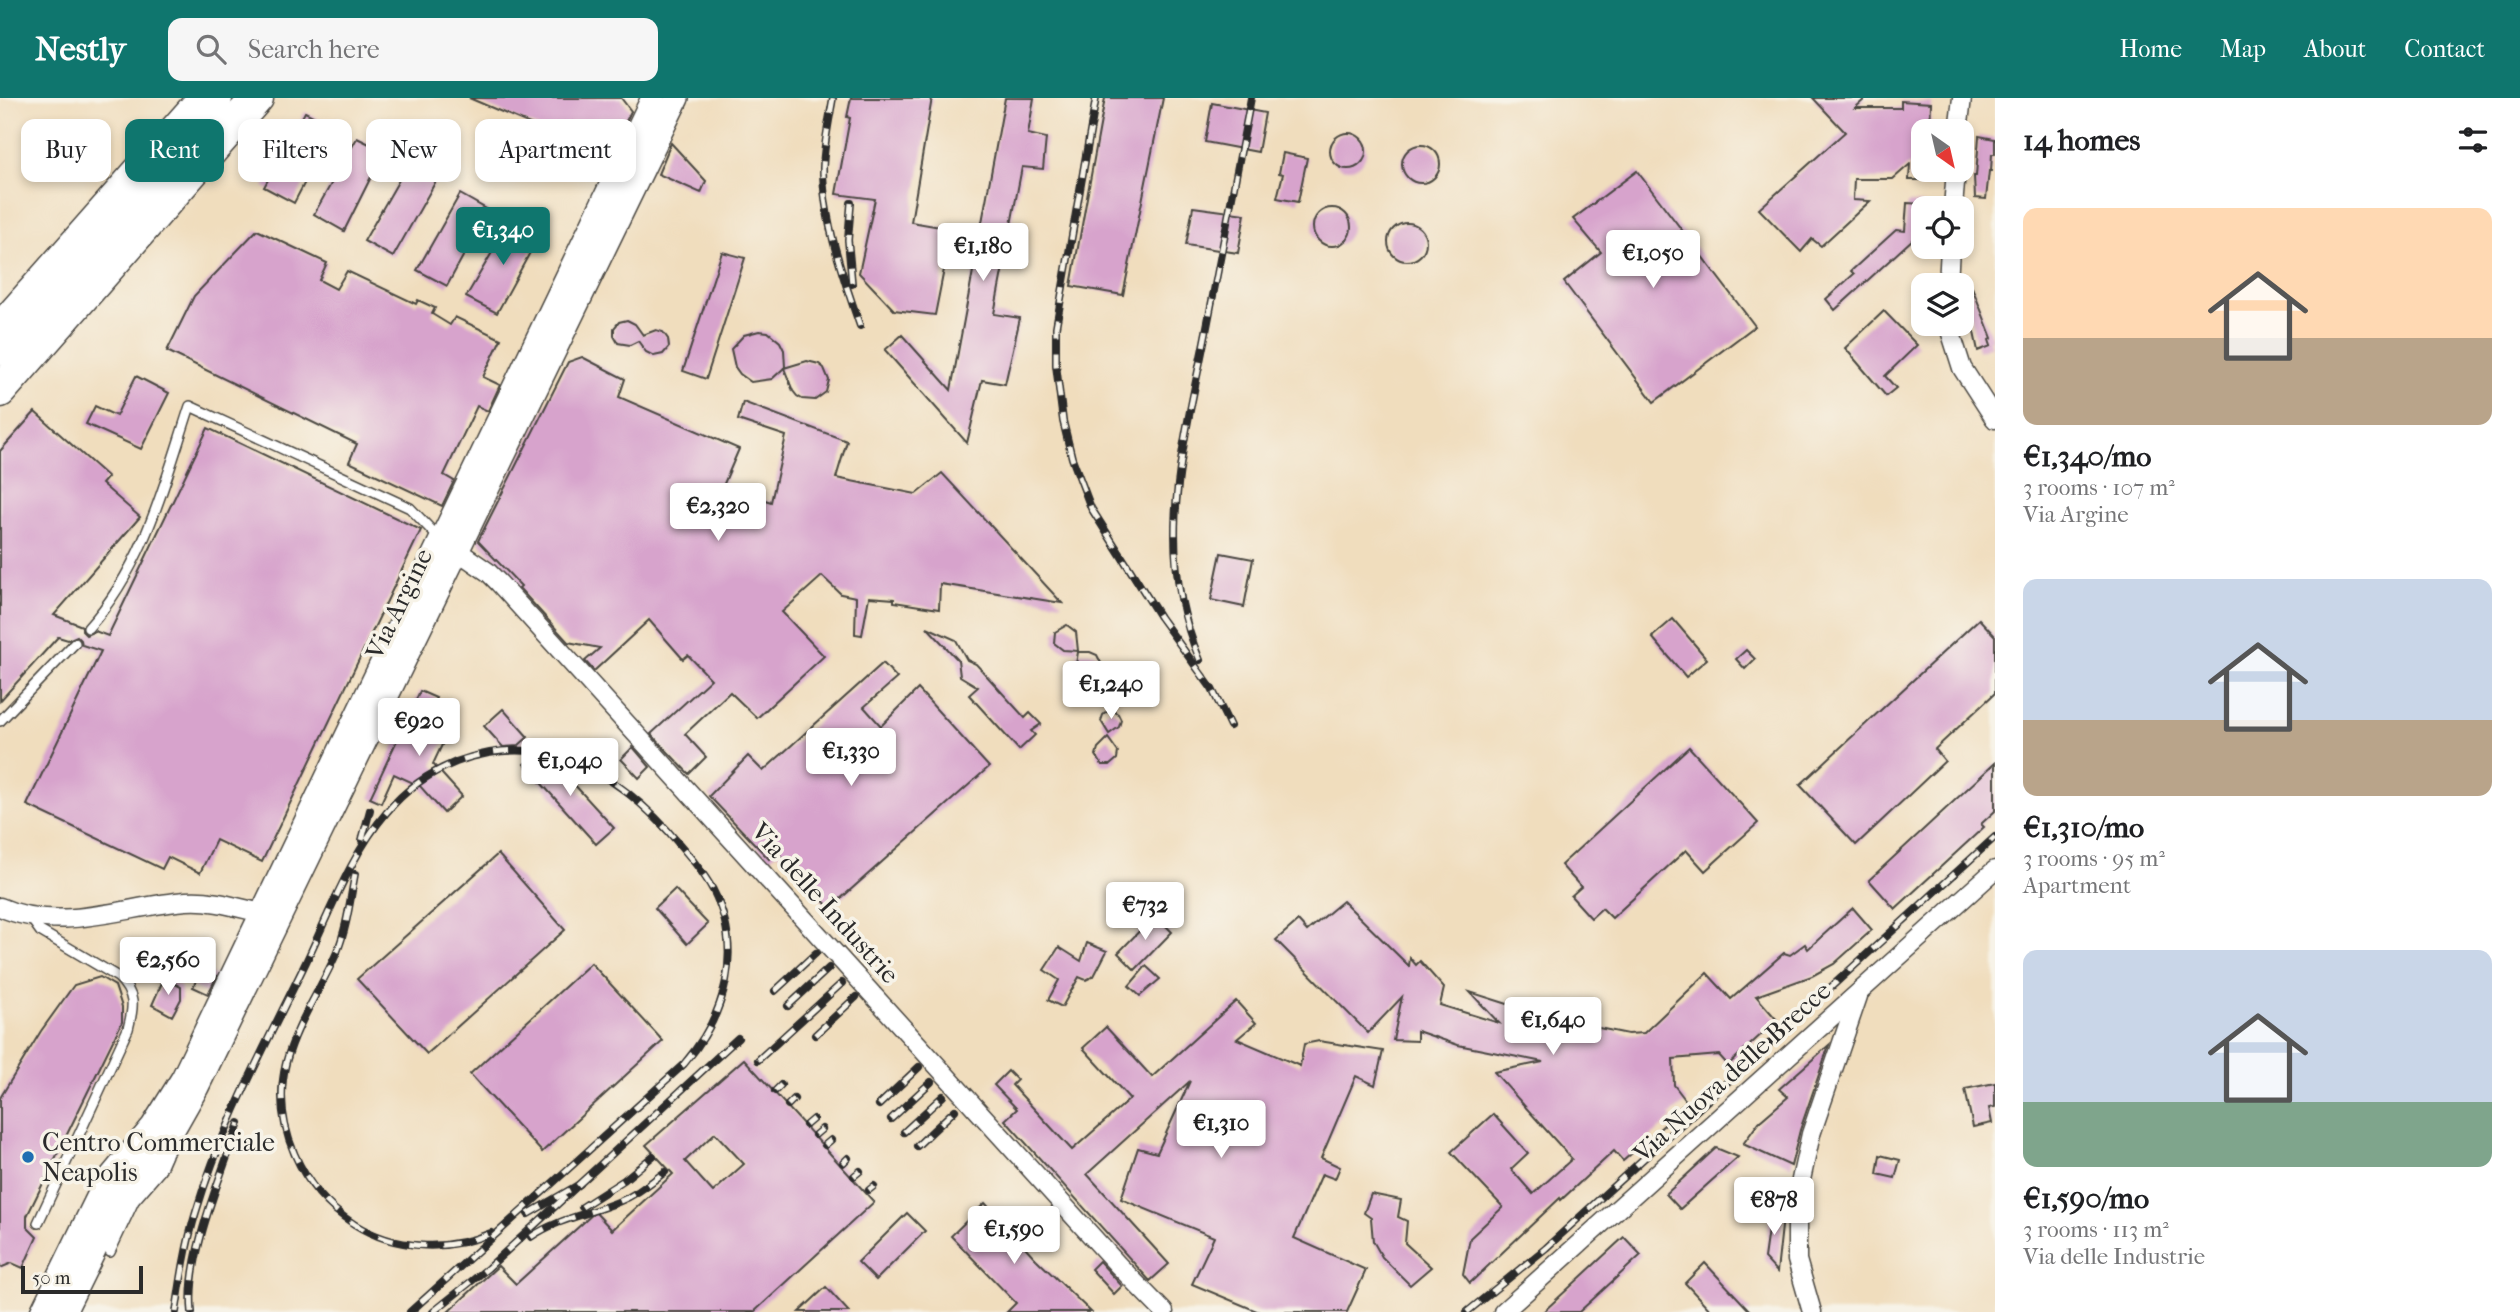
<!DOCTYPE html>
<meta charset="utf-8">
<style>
:root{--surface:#fff;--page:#f6f6f6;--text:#202124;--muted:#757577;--accent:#0f766e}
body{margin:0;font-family:"IM FELL French Canon",serif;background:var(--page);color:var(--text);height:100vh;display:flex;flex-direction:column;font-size:26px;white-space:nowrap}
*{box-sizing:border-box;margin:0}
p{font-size:23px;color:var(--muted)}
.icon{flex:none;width:38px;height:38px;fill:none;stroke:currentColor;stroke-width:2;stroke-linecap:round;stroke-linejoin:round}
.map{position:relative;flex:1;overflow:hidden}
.details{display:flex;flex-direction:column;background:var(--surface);width:525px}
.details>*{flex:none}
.hud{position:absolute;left:21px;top:21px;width:665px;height:63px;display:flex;gap:14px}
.needle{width:46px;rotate:146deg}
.controls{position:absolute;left:1911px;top:21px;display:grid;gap:14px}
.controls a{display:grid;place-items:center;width:63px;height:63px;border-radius:14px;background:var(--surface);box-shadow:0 4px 10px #0003;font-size:35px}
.scale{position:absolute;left:21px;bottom:18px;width:122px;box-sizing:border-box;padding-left:7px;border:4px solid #2b2b2b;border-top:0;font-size:19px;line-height:24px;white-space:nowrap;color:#2b2b2b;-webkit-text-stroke:5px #f7f3e8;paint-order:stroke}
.price{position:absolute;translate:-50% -60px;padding:0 16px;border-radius:7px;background:#fff;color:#222;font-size:23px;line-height:46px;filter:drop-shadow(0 2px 4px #0008)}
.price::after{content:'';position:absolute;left:50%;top:42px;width:21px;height:16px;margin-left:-10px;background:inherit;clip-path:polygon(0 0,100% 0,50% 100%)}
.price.on{background:var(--accent);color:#fff}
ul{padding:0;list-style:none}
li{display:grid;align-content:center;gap:14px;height:371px;padding:0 28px}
li span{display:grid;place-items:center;height:217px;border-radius:14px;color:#555}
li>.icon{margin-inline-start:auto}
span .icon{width:126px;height:126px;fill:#fffc;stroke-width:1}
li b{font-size:30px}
h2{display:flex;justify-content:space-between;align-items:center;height:84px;padding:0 28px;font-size:30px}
.pill{padding:0 24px;border-radius:14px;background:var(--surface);box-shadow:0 4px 10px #0003;font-size:24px;line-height:63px}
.pill.on{background:var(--accent);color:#fff}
header{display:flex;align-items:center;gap:42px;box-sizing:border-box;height:98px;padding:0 35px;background:var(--accent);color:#fff}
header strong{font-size:33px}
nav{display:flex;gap:38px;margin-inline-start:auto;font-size:24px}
.search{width:490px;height:63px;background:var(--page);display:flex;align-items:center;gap:18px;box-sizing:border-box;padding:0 24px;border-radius:14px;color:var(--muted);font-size:26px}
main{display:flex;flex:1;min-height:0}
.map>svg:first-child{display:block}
</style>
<header>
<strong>Nestly</strong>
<div class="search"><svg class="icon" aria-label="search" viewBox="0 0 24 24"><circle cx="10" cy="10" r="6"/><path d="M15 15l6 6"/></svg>Search here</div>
<nav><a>Home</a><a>Map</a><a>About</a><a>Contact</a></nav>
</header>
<main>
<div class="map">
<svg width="1995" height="1214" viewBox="0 0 1995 1214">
<rect width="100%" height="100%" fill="#f7f3e8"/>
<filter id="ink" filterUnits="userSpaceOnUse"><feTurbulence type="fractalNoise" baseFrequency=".0143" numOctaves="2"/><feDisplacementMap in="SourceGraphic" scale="14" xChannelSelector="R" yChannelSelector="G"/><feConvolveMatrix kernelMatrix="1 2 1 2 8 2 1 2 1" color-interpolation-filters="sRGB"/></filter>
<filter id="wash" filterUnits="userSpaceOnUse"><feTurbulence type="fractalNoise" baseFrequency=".00686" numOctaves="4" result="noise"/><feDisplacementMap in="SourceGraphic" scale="28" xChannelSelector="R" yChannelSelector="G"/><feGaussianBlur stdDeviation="1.57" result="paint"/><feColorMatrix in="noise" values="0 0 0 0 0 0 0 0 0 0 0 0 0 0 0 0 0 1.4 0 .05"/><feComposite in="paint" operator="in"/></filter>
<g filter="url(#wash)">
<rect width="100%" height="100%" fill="#f0ddbd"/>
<g id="blocks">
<g fill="#d7a3cc" fill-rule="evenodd">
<polygon points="469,0 621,0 631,13 616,44 573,24 565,41"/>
<polygon points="851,0 932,0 911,124 952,131 935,217 894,212 859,175 875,101 836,96 850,20 847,19"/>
<polygon points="1005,0 1034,0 1028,36 1046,40 1043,71 1022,69 994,216 1020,220 1005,286 982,282 967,345 885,252 902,237 951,292"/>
<polygon points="1105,0 1163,0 1123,197 1071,188"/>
<polygon points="1813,0 1866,0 1855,10 1901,10 1901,3 1931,5 1930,33 1923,33 1923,82 1909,82 1910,66 1893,81 1854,81 1853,102 1870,103 1821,148 1812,141 1801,154 1759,111 1845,34"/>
<polygon points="1212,5 1265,15 1258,54 1205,44"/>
<polygon points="305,14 334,29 294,105 264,89"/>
<circle cx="1348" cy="53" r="18"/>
<polygon points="1979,38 1995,41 1995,56 1992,56 1991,73 1989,73 1986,101 1975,100 1974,78 1976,78"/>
<polygon points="357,40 384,53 344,133 314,116"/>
<polygon points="671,45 706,83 701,95 658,76"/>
<circle cx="1421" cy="66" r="19"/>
<polygon points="1283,55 1307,60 1298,104 1277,100 1283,76 1279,75"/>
<polygon points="407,68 436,83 393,159 364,143"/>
<polygon points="1637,73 1755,228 1654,304 1564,184 1601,154 1573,121"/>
<polygon points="460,96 488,112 447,188 417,172"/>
<polygon points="1907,105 1923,106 1923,140 1913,141 1835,212 1826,201 1854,176 1851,173 1896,132 1905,133"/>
<polygon points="1193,109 1245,116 1238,155 1186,147"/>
<circle cx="1332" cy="129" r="19"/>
<polygon points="511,122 539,138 497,215 466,199"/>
<circle cx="1407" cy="144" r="19"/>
<polygon points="257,132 327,165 319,182 336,191 347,173 416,206 418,202 435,210 432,216 450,227 455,219 501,241 483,279 500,287 488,313 477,308 444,377 454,383 442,408 349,364 357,346 167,253 194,198"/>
<polygon points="722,154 745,160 706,281 683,273"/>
<polygon points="1972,189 1992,240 1989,242 1991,248 1978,253 1969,211 1971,211"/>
<polygon points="1884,213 1917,247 1885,278 1896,290 1886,298 1845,250"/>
<polygon points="627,222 635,226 643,237 656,232 663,234 668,241 669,249 663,256 654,258 646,254 638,243 630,247 618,245 614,238 614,230 619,224"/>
<polygon points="759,233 768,234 780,244 784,252 785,269 772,281 751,284 740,276 735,269 731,251 744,237"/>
<polygon points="582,259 625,281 619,299 739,351 723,388 771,404 786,338 738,322 743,304 847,343 836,380 916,396 942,375 1062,505 940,486 939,511 894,504 894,501 869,499 862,537 855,536 856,499 841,496 822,478 782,514 824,558 757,620 730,594 685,636 706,659 689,676 651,636 711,581 688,557 683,561 649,522 594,573 585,563 600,550 568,544 519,490 521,488 478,443 568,264"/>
<polygon points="807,263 819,266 824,270 829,282 826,294 815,302 802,301 797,298 793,293 784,270"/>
<polygon points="136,278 169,295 141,351 86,326 95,308 116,318"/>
<polygon points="35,314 108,379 102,386 140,419 54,517 82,528 82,533 86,537 95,533 108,538 208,330 421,432 262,764 216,742 200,775 168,759 162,771 27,707 101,553 82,547 81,542 77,538 68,542 58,539 0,603 0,353"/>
<polygon points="1221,455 1253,461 1244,509 1211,502"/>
<polygon points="1673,521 1707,561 1686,579 1652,539"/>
<polygon points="1979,521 1995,538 1995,595 1935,651 1945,663 1856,747 1800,687"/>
<polygon points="1067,527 1076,534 1078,553 1063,552 1054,545 1055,534"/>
<polygon points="927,529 956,542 967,562 976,566 1025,620 1030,615 1041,626 1031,633 1035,637 1019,652 969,597 978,589 960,578 958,562"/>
<polygon points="1746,552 1755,561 1745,571 1736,561"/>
<polygon points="1078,554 1090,554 1097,557 1101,565 1100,580 1085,578 1078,573 1076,566"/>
<polygon points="883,565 897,580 864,609 881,628 918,591 989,669 830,810 777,754 769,761 709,698 748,658 763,673"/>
<polygon points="1101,578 1114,581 1119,585 1118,596 1111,605 1100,594"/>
<polygon points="420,593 436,600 425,623 448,634 433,666 462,698 444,715 420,688 394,676 381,705 370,700"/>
<polygon points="503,611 528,639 518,648 503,649 484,628"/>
<polygon points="1110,611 1118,616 1121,622 1119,629 1109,636 1101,623 1103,617"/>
<polygon points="1108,640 1118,654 1117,661 1110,667 1102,667 1096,657 1098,650"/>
<polygon points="633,649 650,669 639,680 621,661"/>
<polygon points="1689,649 1758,725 1705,773 1686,752 1612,820 1602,810 1591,820 1571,798 1581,789 1561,767"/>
<polygon points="533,658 551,661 614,730 596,746 524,666"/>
<polygon points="1995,665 1995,713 1981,726 1984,729 1895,811 1869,782"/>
<polygon points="498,756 565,832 427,956 357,881"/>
<polygon points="675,791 708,826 687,846 655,810"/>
<polygon points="1343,803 1409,868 1410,860 1416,867 1420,863 1444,890 1440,907 1499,925 1470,894 1555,921 1628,936 1644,935 1707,875 1731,901 1784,855 1790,857 1805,846 1808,851 1853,810 1872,832 1834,866 1812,878 1756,898 1777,922 1728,967 1719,957 1673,961 1674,987 1687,1004 1670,1017 1673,1019 1623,1063 1614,1053 1561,1102 1560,1100 1470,1185 1463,1176 1470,1140 1503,1109 1451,1054 1493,1016 1528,1055 1511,1071 1533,1096 1572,1061 1494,974 1543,964 1458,947 1417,933 1417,943 1393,942 1402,899 1368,935 1276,842 1298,823 1307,833"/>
<polygon points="1155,817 1172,834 1135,872 1118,855"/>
<polygon points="1087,845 1107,853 1094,878 1086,882 1079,879 1062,909 1048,902 1059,882 1044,872 1059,849 1081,863"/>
<polygon points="591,865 663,943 542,1054 470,976"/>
<polygon points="1146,868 1160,881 1140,898 1129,888"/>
<polygon points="202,871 217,878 208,896 193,889"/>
<polygon points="100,879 115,888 122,909 122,924 27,1118 27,1129 37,1139 23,1170 12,1165 0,1170 0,1000 41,933 74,887"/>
<polygon points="164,880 181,889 181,901 172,918 152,907"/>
<polygon points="1236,903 1256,925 1237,941 1300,968 1304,946 1319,943 1383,953 1375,987 1356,978 1321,1060 1340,1069 1335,1081 1322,1076 1294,1140 1366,1172 1347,1214 1259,1214 1192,1186 1214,1139 1121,1101 1138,1050 1157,1055 1190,983 1087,1076 1169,1166 1150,1183 1005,1022 1017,1011 994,987 1008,973 1017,982 1012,987 1072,1052 1130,1001 1083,950 1106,929 1152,979"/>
<polygon points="1829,947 1800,1032 1791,1068 1743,1046 1759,1024 1788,999 1779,991"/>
<path d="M744,961L874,1104L754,1214H448L498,1168L516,1186L595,1114L612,1132L673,1076L646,1047ZM715,1035L744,1066L713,1094L685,1063Z"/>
<polygon points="1995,985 1995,1009 1989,1010 1992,1025 1973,1029 1965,991"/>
<polygon points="1716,1050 1738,1059 1680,1111 1666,1096"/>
<polygon points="1880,1057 1900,1062 1895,1080 1877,1076"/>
<polygon points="1371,1096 1401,1102 1398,1119 1407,1123 1405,1145 1431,1169 1410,1187 1382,1159 1373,1143 1371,1120 1364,1115"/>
<polygon points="985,1105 1035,1160 1091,1214 1007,1214 1016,1205 951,1138"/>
<polygon points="1771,1110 1784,1110 1777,1174 1764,1160"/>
<polygon points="907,1115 925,1133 876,1182 858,1164"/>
<polygon points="1624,1139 1641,1157 1579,1214 1543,1214"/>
<polygon points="1099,1163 1122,1188 1114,1196 1091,1171"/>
<polygon points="1705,1165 1751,1214 1712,1214 1685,1185"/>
<polygon points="826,1189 849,1214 799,1214"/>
</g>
</g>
</g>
<g filter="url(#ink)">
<use href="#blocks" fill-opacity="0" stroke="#494641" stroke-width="2"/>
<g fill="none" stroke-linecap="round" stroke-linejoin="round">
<g stroke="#494641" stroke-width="12">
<g id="service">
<path d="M88,530C144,469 165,384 190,308L410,410L440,441"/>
<polyline points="0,623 75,545"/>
<path d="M30,819L40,833L118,879C136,897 134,908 128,931L38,1125"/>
<polyline points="110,1154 134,1103 160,1073 167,1057"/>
</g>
</g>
<g stroke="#494641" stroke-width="21">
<g id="minor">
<polyline points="1958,33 1962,0"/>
<polyline points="1953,110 1956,72"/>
<polyline points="1948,187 1950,149"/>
<polyline points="0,221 195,0"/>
<polyline points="1948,226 1962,270 1995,321"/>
<polyline points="449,447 488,474 499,485 1118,1167 1164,1214"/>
<path d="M0,809C60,836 125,808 186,803C212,801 236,809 261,815"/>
<polyline points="1503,1214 1995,772"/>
<polyline points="1812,1214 1797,1162 1797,1100 1811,1036 1858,898"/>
</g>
</g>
<g stroke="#494641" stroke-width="26">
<g id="tertiary">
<polyline points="42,1214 104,1087 153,1028 183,980 653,0"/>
<polyline points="64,1214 124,1092 163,1049 197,989 677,0"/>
</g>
</g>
<g stroke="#494641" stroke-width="35">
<g id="motorway">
<polyline points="0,251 216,0"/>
<polyline points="0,293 257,0"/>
</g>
</g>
<use href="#service" stroke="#fff" stroke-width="9"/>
<use href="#minor" stroke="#fff" stroke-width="18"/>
<use href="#tertiary" stroke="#fff" stroke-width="23"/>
<use href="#motorway" stroke="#fff" stroke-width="32"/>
<g stroke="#2b2b2b" stroke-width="8">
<g id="rail">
<path d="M833,0C829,23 824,46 823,70C823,122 843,179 860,228"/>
<polyline points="1096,0 1056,229 1056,267 1063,323 1072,360 1091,410 1160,519 1212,591 1230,628"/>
<polyline points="851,105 848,142 852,186"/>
<path d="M1200,562C1152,451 1184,347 1206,234C1221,156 1236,78 1251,0"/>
<polyline points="362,742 370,712"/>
<path d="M355,776C350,802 347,830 337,854C321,891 296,926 286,965C271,1027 301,1092 354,1126C395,1152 447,1154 491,1135"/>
<polyline points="775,893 816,855"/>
<polyline points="788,908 829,870"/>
<polyline points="815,937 856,899"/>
<polyline points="758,962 842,885"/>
<polyline points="775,993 781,987"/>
<polyline points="788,1007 794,1001"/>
<polyline points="879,1007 919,969"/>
<polyline points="891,1021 931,984"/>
<polyline points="806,1027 813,1021"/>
<polyline points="904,1034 943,998"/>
<polyline points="815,1037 822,1031"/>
<polyline points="825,1047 831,1042"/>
<polyline points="917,1048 955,1012"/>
<polyline points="843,1065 848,1060"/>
<polyline points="854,1078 860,1073"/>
<polyline points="869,1092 874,1088"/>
<polyline points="582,1109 624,1082 653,1058"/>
<polyline points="528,1116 580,1086"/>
<path d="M531,1139C557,1121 589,1116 618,1104C636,1097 650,1085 665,1074"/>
<path d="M176,1214C181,1180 186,1146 196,1114C222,1027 267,945 306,864C330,814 351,756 387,714C405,692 429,675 456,664C541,632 611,670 668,733C684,752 701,770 713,792C744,852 726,917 684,966L410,1214"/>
<path d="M192,1214C186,1158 221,1079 239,1025"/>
<polyline points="433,1214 488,1170 738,940"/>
<polyline points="1467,1214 1546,1150 1995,739"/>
</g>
</g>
<use href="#rail" stroke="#f7f3e8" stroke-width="5" stroke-dasharray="16" stroke-linecap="butt"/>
</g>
</g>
<circle fill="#1f6fb2" stroke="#f7f3e8" stroke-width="2.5" cx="28" cy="1059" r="7"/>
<g text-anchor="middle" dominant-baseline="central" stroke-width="7" stroke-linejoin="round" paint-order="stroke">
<g font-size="26" fill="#2b2b2b" stroke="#f7f3e8">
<text transform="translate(399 506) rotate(-64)">Via Argine</text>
<text transform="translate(825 805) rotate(48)">Via delle Industrie</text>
<text transform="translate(1732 974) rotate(-42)">Via Nuova delle Brecce</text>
</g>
<g font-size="26" fill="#2b2b2b" stroke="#f7f3e8" text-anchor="start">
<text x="42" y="1044">Centro Commerciale<tspan x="42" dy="30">Neapolis</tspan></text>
</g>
</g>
</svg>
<div class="controls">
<a><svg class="needle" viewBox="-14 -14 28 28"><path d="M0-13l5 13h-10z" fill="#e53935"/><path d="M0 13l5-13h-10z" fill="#757577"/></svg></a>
<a><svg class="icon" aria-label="locate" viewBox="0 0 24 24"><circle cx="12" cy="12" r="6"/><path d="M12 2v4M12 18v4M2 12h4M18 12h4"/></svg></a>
<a><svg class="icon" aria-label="layers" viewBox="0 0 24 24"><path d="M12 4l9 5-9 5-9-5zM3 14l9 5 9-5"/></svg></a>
</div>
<div class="scale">50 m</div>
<b class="price on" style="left:503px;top:169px">€1,340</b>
<b class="price" style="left:983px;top:185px">€1,180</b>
<b class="price" style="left:1653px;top:192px">€1,050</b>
<b class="price" style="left:718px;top:445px">€2,320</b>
<b class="price" style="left:1111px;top:623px">€1,240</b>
<b class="price" style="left:419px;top:660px">€920</b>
<b class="price" style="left:851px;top:690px">€1,330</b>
<b class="price" style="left:570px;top:700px">€1,040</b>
<b class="price" style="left:1145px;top:844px">€732</b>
<b class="price" style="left:168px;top:899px">€2,560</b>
<b class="price" style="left:1553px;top:959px">€1,640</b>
<b class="price" style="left:1221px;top:1062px">€1,310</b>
<b class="price" style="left:1774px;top:1139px">€878</b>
<b class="price" style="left:1014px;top:1168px">€1,590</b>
<div class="hud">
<a class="pill">Buy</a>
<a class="pill on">Rent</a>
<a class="pill">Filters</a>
<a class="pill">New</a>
<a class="pill">Apartment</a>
</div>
</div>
<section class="details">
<h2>14 homes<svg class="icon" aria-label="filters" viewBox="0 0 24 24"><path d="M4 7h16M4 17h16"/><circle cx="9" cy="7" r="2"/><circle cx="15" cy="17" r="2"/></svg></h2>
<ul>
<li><span style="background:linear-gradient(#ffd9b3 60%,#b9a48a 0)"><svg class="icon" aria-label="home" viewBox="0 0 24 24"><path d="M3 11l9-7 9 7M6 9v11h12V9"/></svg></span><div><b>€1,340/mo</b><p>3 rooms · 107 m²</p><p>Via Argine</p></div></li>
<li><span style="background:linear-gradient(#c9d6e8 65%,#b9a48a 0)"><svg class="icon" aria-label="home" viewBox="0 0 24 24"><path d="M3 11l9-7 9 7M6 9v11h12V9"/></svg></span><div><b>€1,310/mo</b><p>3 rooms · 95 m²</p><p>Apartment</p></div></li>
<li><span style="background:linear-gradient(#c9d6e8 70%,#7fa58c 0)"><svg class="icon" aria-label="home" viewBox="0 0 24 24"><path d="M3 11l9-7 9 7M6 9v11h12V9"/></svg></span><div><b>€1,590/mo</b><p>3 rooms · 113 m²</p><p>Via delle Industrie</p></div></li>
</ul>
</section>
</main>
